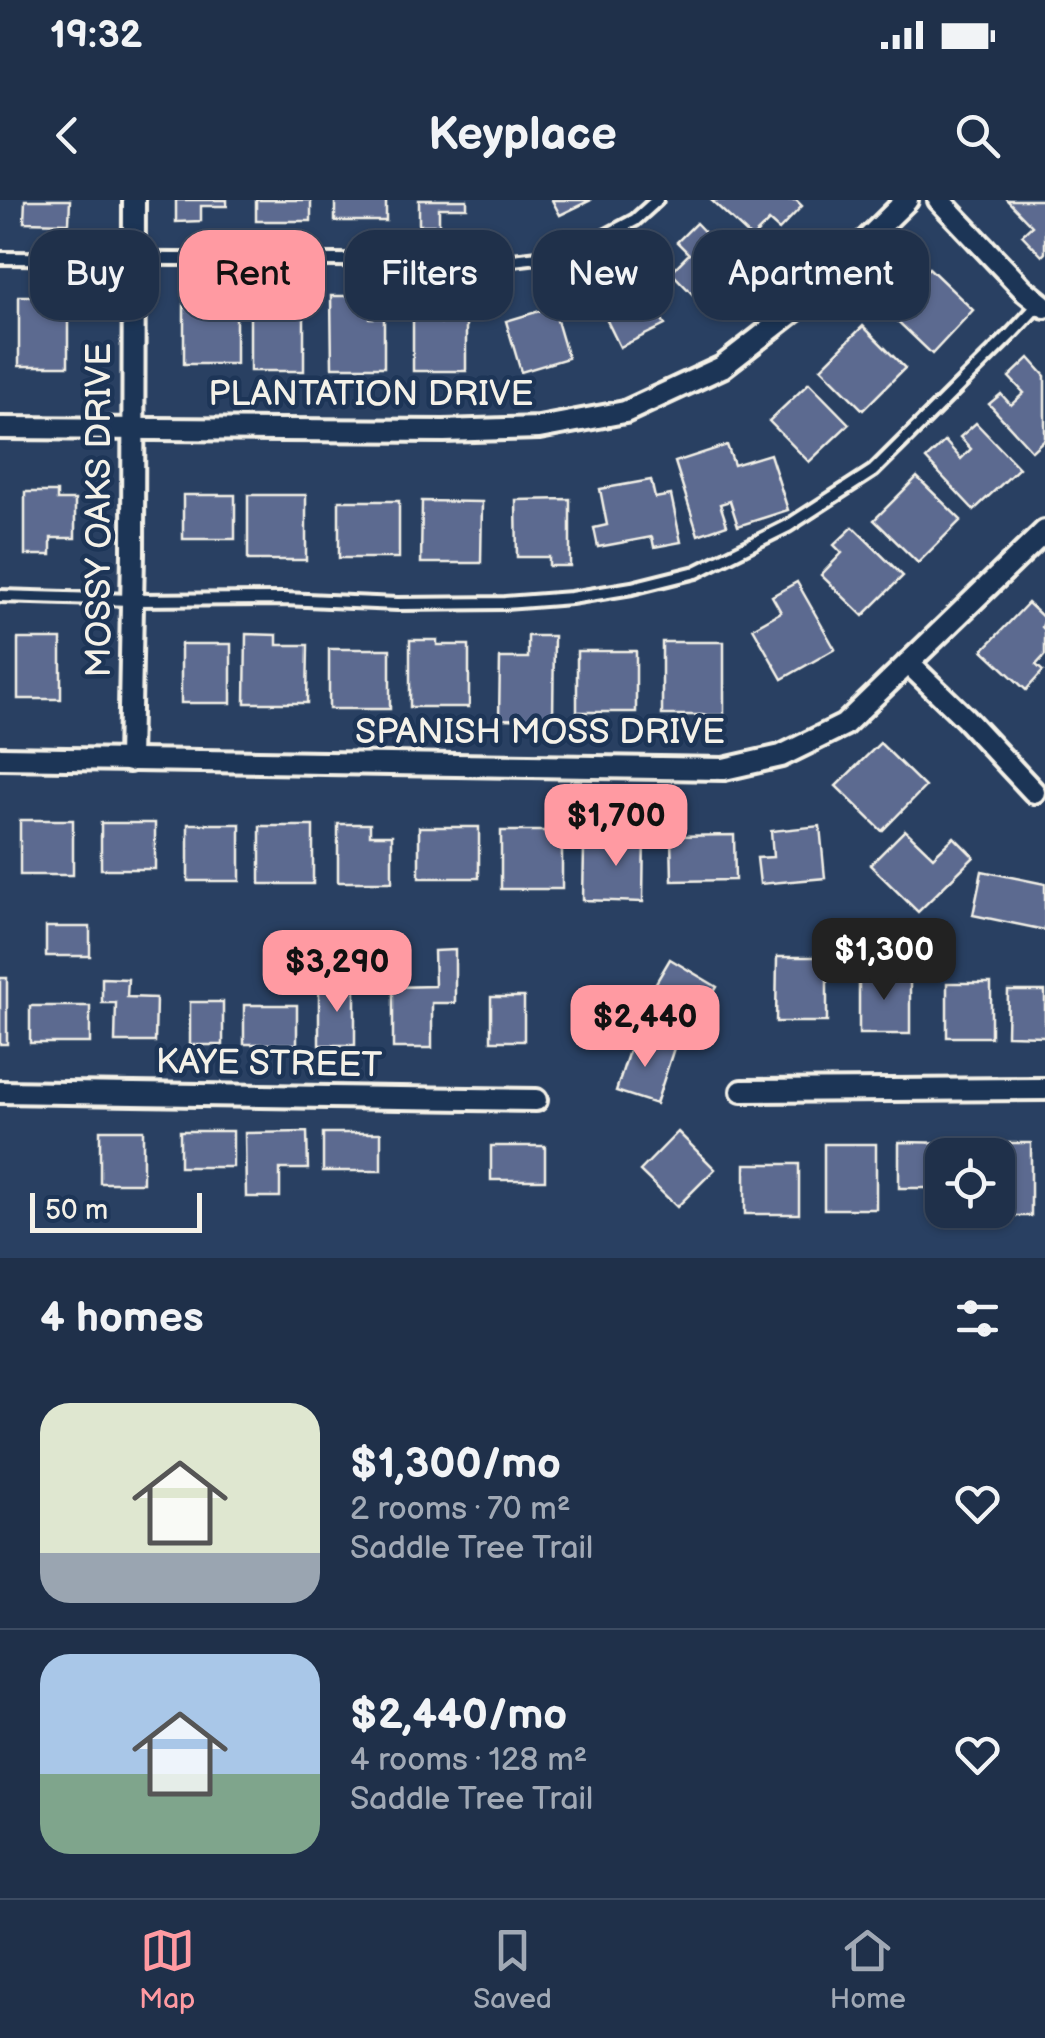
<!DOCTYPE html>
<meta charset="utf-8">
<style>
:root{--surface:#1f304a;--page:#2c3c54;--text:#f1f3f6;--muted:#a1a9b5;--line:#3c4b62;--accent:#ff9aa2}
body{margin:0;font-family:"Balsamiq Sans",sans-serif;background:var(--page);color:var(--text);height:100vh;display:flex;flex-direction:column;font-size:38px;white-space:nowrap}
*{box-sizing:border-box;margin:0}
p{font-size:32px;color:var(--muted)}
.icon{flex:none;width:55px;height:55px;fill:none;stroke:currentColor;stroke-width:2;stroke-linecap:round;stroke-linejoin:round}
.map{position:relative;height:1058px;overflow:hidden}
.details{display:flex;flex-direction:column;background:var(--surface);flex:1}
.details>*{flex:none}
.top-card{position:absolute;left:30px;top:30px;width:985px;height:90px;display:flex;gap:20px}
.buttons{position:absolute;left:925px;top:938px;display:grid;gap:20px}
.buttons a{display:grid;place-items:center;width:90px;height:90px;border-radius:20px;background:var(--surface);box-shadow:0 2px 8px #0004,0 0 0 2px var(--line);font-size:50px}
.scale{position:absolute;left:30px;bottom:25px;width:172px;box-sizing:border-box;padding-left:10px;border:5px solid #f4f1e8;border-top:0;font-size:28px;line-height:35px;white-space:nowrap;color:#f4f1e8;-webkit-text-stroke:8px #1d3557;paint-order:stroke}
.price{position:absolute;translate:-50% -85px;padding:0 22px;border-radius:20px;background:var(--accent);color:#111;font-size:32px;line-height:65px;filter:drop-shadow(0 2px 5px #0008)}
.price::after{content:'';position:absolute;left:50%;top:60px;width:30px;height:22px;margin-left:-15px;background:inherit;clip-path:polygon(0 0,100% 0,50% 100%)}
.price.selected{background:#222;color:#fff}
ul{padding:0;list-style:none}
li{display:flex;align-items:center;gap:30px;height:250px;padding:0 40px}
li+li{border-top:2px solid var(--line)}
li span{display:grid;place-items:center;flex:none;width:280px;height:200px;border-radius:30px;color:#555}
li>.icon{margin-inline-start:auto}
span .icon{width:120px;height:120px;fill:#fffc;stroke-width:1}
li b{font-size:42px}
h2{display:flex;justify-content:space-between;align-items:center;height:120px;padding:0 40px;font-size:42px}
.chip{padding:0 35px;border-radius:30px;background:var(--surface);box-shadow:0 2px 8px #0004,0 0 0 2px var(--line);font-size:35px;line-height:90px}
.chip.selected{background:var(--accent);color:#111}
.status{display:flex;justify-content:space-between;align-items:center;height:70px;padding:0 50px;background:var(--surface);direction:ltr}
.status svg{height:28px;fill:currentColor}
header{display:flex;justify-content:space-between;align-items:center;height:130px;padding:0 40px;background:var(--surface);font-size:45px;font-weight:600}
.dock{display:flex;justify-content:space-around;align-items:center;height:140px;border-top:2px solid var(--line);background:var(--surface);font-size:28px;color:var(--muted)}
.dock a{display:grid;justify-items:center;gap:5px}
.dock .selected{color:var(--accent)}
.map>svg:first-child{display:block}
</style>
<div class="status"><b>19:32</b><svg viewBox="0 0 49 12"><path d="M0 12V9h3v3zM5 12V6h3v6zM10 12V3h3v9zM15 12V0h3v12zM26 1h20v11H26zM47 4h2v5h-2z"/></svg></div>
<header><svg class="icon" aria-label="back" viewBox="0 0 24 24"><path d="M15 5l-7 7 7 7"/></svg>Keyplace<svg class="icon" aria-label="search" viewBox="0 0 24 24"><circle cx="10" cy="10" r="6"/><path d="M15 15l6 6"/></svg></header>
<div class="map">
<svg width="1045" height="1058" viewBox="0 0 1045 1058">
<rect width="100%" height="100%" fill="#294062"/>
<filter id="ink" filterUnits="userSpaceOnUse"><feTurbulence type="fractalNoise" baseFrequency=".01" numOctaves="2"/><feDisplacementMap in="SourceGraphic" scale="20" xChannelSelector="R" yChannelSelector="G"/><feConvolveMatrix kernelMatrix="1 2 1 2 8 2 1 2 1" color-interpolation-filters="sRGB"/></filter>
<g filter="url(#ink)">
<g fill="#5b6b90" stroke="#f4f1e8" stroke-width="2.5">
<polygon points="25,0 70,0 69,23 24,22"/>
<polygon points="176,0 227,0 227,6 201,6 201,21 176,22"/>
<rect x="256" y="0" width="55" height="21"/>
<rect x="335" y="0" width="51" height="21"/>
<polygon points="419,0 467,0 467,8 439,8 439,25 419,25"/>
<polygon points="552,0 591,0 560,15"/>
<polygon points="711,0 796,0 802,6 779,30 769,21 752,38"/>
<polygon points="1007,0 1045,0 1045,53 1042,56 1022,35 1032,26"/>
<polygon points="696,23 741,70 704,106 671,72 689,54 677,42"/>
<polygon points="634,63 665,125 620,147 589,84"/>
<polygon points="929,68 973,110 932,154 887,111"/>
<rect x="19" y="96" width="49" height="70"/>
<polygon points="331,96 369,96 370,118 384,118 384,167 332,167"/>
<rect x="250" y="99" width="54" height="72"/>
<rect x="184" y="101" width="52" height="63"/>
<polygon points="413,106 441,106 441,123 466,123 466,171 413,171"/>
<polygon points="553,107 568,158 521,172 506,121"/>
<polygon points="863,126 905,168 863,210 821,168"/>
<polygon points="1029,158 1045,176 1045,239 1032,251 989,204 1001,194 1011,205 1024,193 1009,177"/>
<polygon points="809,183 849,224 809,262 769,221"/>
<polygon points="976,223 1019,268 974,310 926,259 945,241 961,259 971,249 960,237"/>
<polygon points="727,245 734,265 770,254 788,310 738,326 730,301 720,304 727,325 698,335 675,262"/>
<polygon points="917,277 961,320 918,363 874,320"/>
<polygon points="651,280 655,298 671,295 681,342 654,347 652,337 598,347 594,328 607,325 600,289"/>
<polygon points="25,292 57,292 57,300 75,300 75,338 51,338 51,355 25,355"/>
<rect x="183" y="295" width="52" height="44"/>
<rect x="248" y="295" width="58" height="65"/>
<polygon points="570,299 570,366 549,366 549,357 517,357 516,300"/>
<rect x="339" y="301" width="60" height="57"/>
<polygon points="422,301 482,302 481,363 421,363"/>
<polygon points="853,327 903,376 863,416 821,375 842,353 834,345"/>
<polygon points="797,382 835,449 782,479 753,428 781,412 772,396"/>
<polygon points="1028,403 1045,419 1042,427 1045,430 1045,455 1036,465 1043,471 1026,490 983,450"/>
<polygon points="246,434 277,435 277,445 308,445 307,503 245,503"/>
<polygon points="528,436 554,436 553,520 499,519 500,458 528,458"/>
<rect x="18" y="439" width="43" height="60"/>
<polygon points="410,440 437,440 437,445 469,445 469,507 410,507"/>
<rect x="662" y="442" width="62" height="73"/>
<rect x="181" y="444" width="50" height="59"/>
<rect x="329" y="449" width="61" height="60"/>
<rect x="577" y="451" width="59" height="61"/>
<polygon points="880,543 925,587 882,631 836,586"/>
<rect x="20" y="620" width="53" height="55"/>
<rect x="101" y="623" width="54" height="46"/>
<rect x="188" y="624" width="52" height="57"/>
<polygon points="338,624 370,624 370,635 392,635 392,682 338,682"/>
<rect x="260" y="626" width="53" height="58"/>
<polygon points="820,626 825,678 760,684 757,658 773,657 771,631"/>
<rect x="419" y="627" width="60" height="51"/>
<polygon points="615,629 644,629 643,702 583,700 584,647 615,648"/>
<polygon points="905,630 933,657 954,637 974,657 918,712 870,665"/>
<rect x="501" y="631" width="61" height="58"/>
<polygon points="734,635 735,680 672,681 671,636"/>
<polygon points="982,671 1045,684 1045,730 973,715"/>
<rect x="46" y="727" width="44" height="29"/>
<polygon points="455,750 455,803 432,803 432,848 393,848 393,787 435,786 434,751"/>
<polygon points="777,757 827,757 827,822 776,822"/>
<polygon points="670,759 717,787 691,831 644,803"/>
<rect x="859" y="771" width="51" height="63"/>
<rect x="0" y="778" width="7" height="66"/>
<polygon points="102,778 128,779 127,797 156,798 155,842 115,842 116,803 102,803"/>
<rect x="947" y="783" width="44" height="54"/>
<rect x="319" y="785" width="36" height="60"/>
<polygon points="1008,791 1045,791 1045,836 1007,835"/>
<rect x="491" y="797" width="33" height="44"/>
<rect x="190" y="802" width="33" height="43"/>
<rect x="244" y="805" width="53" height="39"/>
<rect x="30" y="806" width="60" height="37"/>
<polygon points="634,835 674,848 656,904 616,891"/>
<rect x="100" y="930" width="43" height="53"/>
<rect x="180" y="931" width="53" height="36"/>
<polygon points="307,932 308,969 280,969 280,997 246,997 245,933"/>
<polygon points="678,932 715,969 677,1007 640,971"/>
<rect x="323" y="933" width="58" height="38"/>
<polygon points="899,942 958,943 958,955 942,955 942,988 899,988"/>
<polygon points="1004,943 1031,943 1031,1016 979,1016 979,1010 998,1010 998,955 979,955 979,951 1004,951"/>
<rect x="824" y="944" width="52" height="65"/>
<rect x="491" y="946" width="54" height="34"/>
<rect x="745" y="964" width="54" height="50"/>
</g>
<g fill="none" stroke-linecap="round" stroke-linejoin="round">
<g stroke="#f4f1e8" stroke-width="18">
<g id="lane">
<polyline points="0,58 504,61 573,53 635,20 657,0"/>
<polyline points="0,396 132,400 284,399 397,404 505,403 571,398 632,388 696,372 788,326 873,271 1012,133 1041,102"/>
</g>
</g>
<g stroke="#f4f1e8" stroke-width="28">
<g id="street">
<polyline points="939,0 1024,90 1045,107"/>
<polyline points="0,228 444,231 539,228 625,212 722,167 795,110 907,0"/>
<polyline points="908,463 965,518 1034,592"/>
<polyline points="0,558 724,569 781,556 844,525 1045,331"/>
<polyline points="129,561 133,353 134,0"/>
<polyline points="742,891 1045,889"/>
<polyline points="0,892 536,900"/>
</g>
</g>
<use href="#lane" stroke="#1d3557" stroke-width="10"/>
<use href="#street" stroke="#1d3557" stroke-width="20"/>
</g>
</g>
<g text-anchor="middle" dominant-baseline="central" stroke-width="9" stroke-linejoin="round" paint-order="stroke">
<g font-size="35" fill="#f4f1e8" stroke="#1d3557">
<text x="371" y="194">PLANTATION DRIVE</text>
<text transform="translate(99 310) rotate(-90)">MOSSY OAKS DRIVE</text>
<text x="540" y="532">SPANISH MOSS DRIVE</text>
<text transform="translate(269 864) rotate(1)">KAYE STREET</text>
</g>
</g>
</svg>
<div class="buttons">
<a><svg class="icon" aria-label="locate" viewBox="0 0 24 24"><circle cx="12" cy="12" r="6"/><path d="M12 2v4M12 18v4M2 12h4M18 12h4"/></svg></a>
</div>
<div class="scale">50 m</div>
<b class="price" style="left:616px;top:669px">$1,700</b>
<b class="price selected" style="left:884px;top:803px">$1,300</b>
<b class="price" style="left:337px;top:815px">$3,290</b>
<b class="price" style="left:645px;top:870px">$2,440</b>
<div class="top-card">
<a class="chip">Buy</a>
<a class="chip selected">Rent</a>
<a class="chip">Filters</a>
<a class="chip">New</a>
<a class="chip">Apartment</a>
</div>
</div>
<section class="details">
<h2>4 homes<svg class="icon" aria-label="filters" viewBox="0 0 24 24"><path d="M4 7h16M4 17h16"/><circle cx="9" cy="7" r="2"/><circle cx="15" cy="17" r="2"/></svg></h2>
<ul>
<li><span style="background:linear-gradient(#dfe7d0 75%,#9aa5b1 0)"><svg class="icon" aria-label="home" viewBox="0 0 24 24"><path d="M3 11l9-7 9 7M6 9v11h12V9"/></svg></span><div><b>$1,300/mo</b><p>2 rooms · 70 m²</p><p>Saddle Tree Trail</p></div><svg class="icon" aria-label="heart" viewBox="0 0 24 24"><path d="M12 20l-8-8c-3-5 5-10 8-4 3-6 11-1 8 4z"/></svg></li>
<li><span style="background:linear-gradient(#a9c7e8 60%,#7fa58c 0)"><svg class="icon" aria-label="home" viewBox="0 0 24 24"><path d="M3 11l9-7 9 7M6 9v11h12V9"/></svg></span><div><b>$2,440/mo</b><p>4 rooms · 128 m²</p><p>Saddle Tree Trail</p></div><svg class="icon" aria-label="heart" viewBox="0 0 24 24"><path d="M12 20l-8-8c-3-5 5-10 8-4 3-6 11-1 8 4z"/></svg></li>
</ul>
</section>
<nav class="dock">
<a class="selected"><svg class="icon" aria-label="map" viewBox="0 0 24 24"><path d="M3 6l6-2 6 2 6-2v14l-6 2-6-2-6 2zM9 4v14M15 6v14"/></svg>Map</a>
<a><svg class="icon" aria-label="saved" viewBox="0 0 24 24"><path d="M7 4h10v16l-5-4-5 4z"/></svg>Saved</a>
<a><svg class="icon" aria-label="home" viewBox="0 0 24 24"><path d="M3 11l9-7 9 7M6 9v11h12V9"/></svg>Home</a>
</nav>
